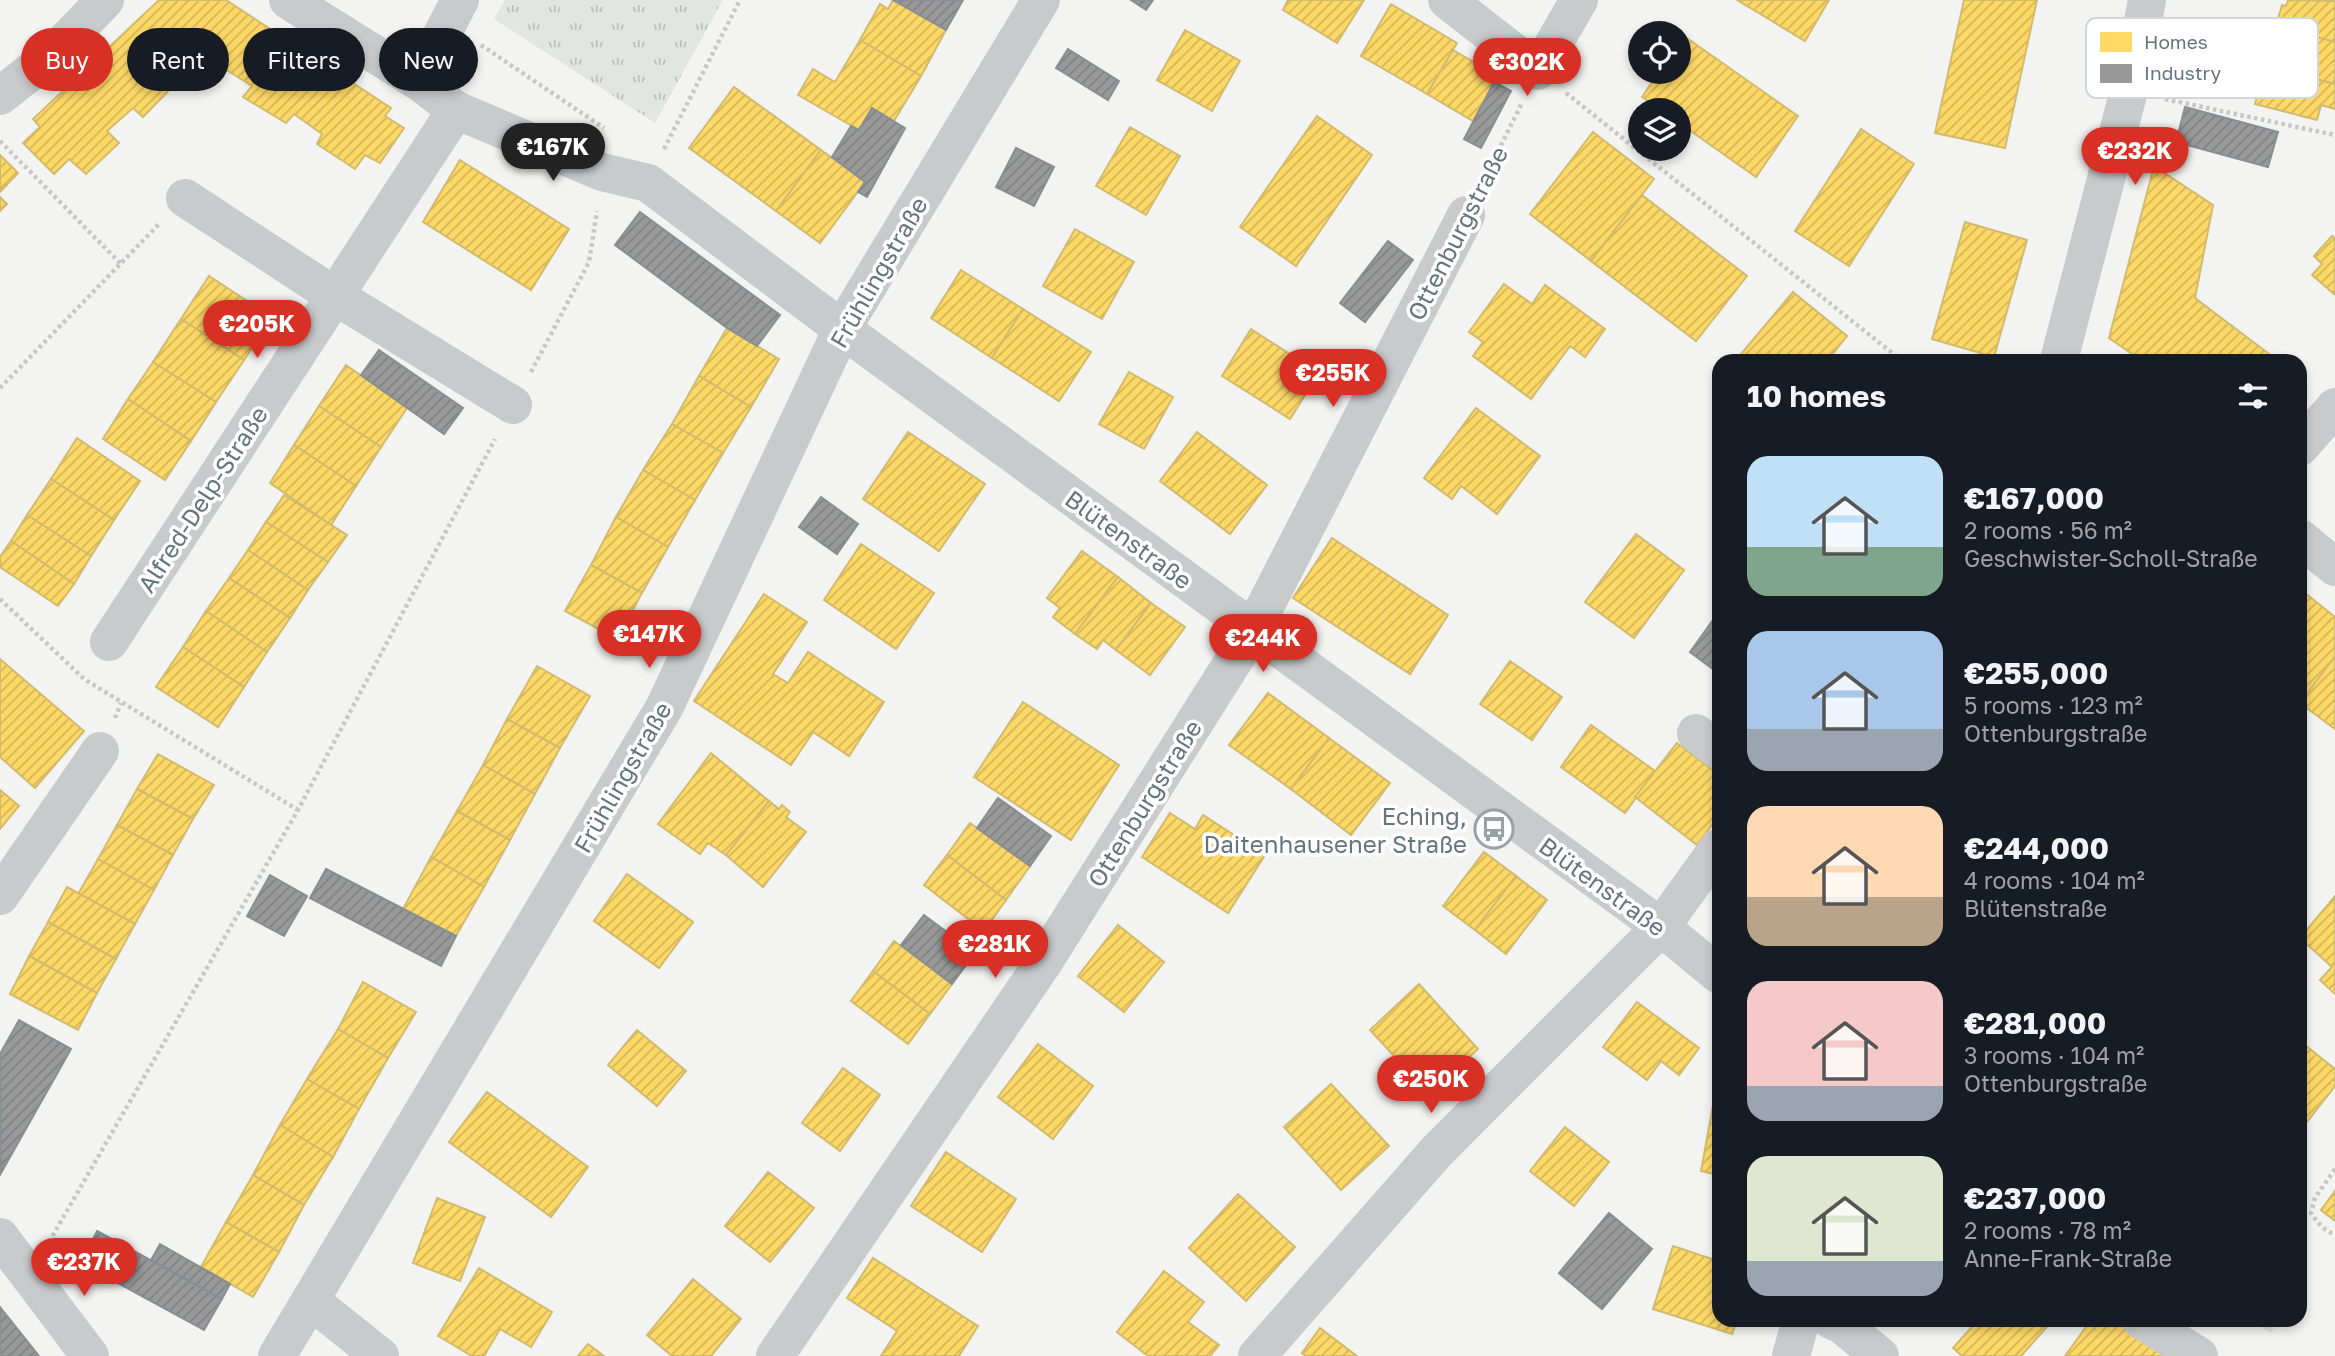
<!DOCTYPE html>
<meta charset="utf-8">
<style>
:root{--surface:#171b24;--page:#242831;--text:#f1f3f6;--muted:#9ea1a6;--accent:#d93025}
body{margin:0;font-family:"Golos Text",sans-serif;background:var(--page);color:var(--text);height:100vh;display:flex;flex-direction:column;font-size:26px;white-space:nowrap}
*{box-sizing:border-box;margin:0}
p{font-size:23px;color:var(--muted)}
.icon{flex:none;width:38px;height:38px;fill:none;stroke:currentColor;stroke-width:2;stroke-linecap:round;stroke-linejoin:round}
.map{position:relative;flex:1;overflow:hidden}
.side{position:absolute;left:1712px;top:354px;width:595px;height:973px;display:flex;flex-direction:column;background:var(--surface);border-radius:21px;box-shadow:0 4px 10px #0003}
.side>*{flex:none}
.hud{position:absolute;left:21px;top:28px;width:665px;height:63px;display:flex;gap:14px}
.tools{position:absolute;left:1628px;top:21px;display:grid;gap:14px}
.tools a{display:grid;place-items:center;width:63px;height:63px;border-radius:50%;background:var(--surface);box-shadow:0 4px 10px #0003;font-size:35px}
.price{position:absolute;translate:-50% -60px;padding:0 16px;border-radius:24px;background:var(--accent);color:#fff;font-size:23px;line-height:46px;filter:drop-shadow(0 2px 4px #0008)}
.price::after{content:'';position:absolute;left:50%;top:42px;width:21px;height:16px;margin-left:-10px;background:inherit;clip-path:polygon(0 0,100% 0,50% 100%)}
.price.selected{background:#222;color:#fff}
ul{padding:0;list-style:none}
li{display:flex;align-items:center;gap:21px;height:175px;padding:0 35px}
li span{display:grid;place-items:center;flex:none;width:196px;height:140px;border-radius:21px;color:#555}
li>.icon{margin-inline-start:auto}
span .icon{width:84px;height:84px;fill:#fffc;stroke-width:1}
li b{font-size:30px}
h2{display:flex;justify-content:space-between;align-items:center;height:84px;padding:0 35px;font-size:30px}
.pill{padding:0 24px;border-radius:32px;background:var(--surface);box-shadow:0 4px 10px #0003;font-size:24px;line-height:63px}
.pill.selected{background:var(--accent);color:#fff}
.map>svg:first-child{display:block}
</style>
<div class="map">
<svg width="2335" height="1356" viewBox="0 0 2335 1356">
<defs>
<pattern id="grass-tufts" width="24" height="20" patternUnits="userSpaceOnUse" patternTransform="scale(1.75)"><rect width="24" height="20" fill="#e2e6e0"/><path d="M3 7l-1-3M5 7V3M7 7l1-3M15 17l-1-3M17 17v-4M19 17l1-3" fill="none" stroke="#bbbfbb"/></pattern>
<pattern id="homes-hatch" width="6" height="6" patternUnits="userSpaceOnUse" patternTransform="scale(1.75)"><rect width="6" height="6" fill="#ffd966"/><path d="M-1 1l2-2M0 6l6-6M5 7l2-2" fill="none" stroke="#d2b559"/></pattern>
<pattern id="industry-hatch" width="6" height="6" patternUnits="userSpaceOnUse" patternTransform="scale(1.75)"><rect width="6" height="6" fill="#999"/><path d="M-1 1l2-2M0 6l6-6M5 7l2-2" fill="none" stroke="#808182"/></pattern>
</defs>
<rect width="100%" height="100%" fill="#f3f3f2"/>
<polygon fill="#e2e3e3" points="2247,1320 2278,1320 2271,1333"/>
<polygon fill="url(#grass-tufts)" points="505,0 723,0 655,123 494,19"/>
<g fill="url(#homes-hatch)" stroke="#d1bb6e" stroke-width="2">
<polygon points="159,0 226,0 391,108 385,116 404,128 380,163 365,155 355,169 317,144 322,134 294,114 286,123 243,97 252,86 190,47 166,73 176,83 143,117 133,108 107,131 119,143 86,174 69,159 54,174 23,143 40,127 33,119"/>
<polygon points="893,0 946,30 921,76 860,40 880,4 888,9"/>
<polygon points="1288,0 1364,0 1337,43 1283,10"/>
<polygon points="1737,0 1829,0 1805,41"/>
<polygon points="1964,0 2037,0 2005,148 1935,133"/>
<polygon points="2288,0 2335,1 2335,42 2276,26 2282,5 2286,6"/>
<polygon points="1391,4 1457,43 1427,94 1361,56"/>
<polygon points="2276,26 2335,42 2335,84 2270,67 2274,48 2270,47"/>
<polygon points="1185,30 1240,61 1212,111 1157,80"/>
<polygon points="1684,36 1798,116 1756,177 1678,122 1678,110 1661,110 1642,97 1659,72 1678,72 1678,45"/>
<polygon points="860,40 921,76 894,121 872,108 859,130 798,95 813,69 835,82"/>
<polygon points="1453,50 1498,76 1473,121 1427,94"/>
<polygon points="2270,67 2335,84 2335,109 2321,105 2317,120 2255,104 2261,83 2266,84"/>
<polygon points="734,87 821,150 776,211 689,148"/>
<polygon points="1317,116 1372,155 1296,266 1240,227"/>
<polygon points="1130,127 1180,156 1146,215 1096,186"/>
<polygon points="1861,129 1914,164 1849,266 1795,231"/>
<polygon points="1593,132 1654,179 1591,261 1530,214"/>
<polygon points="821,150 865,182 820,243 776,211"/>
<polygon points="0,155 18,173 0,192"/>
<polygon points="460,160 569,229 531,290 423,222"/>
<polygon points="2154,166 2213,205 2195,298 2277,360 2141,360 2109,338"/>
<polygon points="1642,195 1747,276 1696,341 1591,261"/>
<polygon points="0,197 7,204 0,211"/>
<polygon points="1965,222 2027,240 1994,357 1932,339"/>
<polygon points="1075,229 1134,262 1102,319 1043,286"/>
<polygon points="2332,236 2335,239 2335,295 2312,275 2322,264 2314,256"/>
<polygon points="961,270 1023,309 992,358 931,318"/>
<polygon points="209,276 272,317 244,360 181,319"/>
<polygon points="1504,284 1532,304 1545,285 1605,329 1585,357 1570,346 1531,399 1473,356 1483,342 1469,332"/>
<polygon points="1793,292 1847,336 1828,360 1736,360"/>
<polygon points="1023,309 1091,352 1059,401 992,358"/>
<polygon points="181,319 244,360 216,402 153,362"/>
<polygon points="727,328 779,359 751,407 699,376"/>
<polygon points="1251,329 1319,373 1290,419 1222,376"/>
<polygon points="153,362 216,402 191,441 128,399"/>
<polygon points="346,365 407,408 381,447 319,406"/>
<polygon points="1129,372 1173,397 1144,449 1099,424"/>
<polygon points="699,376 751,407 723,453 672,424"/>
<polygon points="128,399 191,441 165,480 103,439"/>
<polygon points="319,406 381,447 356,486 294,445"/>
<polygon points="1476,408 1540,456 1497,514 1461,486 1452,499 1424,478"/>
<polygon points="672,424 723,453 695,500 643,470"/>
<polygon points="908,432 985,484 939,551 863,499"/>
<polygon points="1197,432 1267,485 1230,534 1160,481"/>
<polygon points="77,438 140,481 114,520 51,479"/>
<polygon points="294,445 356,486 331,525 270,483"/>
<polygon points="643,470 695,500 668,547 616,517"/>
<polygon points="51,479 114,520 91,556 27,515"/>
<polygon points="284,495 347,535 328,562 266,522"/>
<polygon points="27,515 91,556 74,584 11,541"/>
<polygon points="616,517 668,547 642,593 591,565"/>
<polygon points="266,522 328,562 308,590 248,550"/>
<polygon points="1636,534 1684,570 1634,638 1585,602"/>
<polygon points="1332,538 1448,615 1410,674 1293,598"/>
<polygon points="11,541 74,584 58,606 0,567 0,557"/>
<polygon points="861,544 934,593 896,649 824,600"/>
<polygon points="248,550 308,590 290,618 229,578"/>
<polygon points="1082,551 1118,577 1075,634 1053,617 1060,608 1047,598"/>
<polygon points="591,565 642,593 617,639 565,611"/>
<polygon points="1118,577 1151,603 1116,650 1103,640 1097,649 1075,634"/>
<polygon points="229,578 290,618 267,652 206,611"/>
<polygon points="2300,589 2335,617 2335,656 2305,697 2300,693"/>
<polygon points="764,594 807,622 773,674 788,683 808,652 884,702 849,756 813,732 791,765 694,701"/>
<polygon points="1151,603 1185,627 1150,675 1116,650"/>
<polygon points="206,611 267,652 244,687 183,647"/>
<polygon points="183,647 244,687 218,727 156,687"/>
<polygon points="2335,656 2335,729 2300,703"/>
<polygon points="0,659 84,731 35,788 0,757"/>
<polygon points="1510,661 1562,697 1532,740 1480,704"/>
<polygon points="537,666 590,696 560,748 507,719"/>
<polygon points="1268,693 1329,738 1291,789 1229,745"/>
<polygon points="1023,702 1119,765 1071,840 974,777"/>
<polygon points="507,719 560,748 535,794 483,765"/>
<polygon points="1591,725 1655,771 1625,813 1561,767"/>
<polygon points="1329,738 1390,783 1351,835 1291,789"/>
<polygon points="1677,743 1718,774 1718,817 1697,845 1635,797"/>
<polygon points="711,753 769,801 726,855 708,843 700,854 658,824"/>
<polygon points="158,754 214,785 193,819 137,789"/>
<polygon points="483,765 535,794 510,840 457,811"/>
<polygon points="137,789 193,819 173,855 117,825"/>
<polygon points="0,790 19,806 0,829"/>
<polygon points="769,801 779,809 782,805 790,812 786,817 806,832 763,887 726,855"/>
<polygon points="457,811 510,840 484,887 431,857"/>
<polygon points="1170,813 1195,829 1203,815 1265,855 1228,913 1142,857"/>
<polygon points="970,823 1030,866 1006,900 947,855"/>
<polygon points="117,825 173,855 154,890 98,859"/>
<polygon points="1484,852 1516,876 1475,930 1443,906"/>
<polygon points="947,855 1006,900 984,931 924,885"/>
<polygon points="431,857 484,887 456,936 403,909"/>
<polygon points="98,859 154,890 135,924 78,894"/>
<polygon points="627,874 693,922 659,968 594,921"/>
<polygon points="1516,876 1547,900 1506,954 1475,930"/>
<polygon points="67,887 135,924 116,959 48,922"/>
<polygon points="2335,896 2335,994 2320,980 2332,967 2300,938"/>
<polygon points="48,922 116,959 97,993 29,956"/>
<polygon points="1118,925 1164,962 1124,1012 1078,976"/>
<polygon points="894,941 952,984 930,1014 873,971"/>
<polygon points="29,956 97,993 78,1030 10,994"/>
<polygon points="873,971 930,1014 908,1044 851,1001"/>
<polygon points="363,982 416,1012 388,1058 338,1029"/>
<polygon points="1419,984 1478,1049 1429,1094 1370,1030"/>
<polygon points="1637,1002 1699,1048 1679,1075 1661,1061 1647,1080 1603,1047"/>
<polygon points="338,1029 388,1058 359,1109 307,1079"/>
<polygon points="637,1030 686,1071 657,1106 608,1065"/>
<polygon points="2300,1041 2335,1069 2335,1086 2303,1127 2300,1125"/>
<polygon points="1038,1044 1093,1086 1053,1139 998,1097"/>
<polygon points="843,1068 880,1095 840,1151 802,1123"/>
<polygon points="1718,1078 1718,1175 1701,1171"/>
<polygon points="307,1079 359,1109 333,1157 280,1125"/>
<polygon points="1331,1084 1389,1146 1341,1190 1284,1127"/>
<polygon points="487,1092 588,1167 551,1217 449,1142"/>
<polygon points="280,1125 333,1157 304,1205 253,1175"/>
<polygon points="1565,1127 1609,1162 1574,1206 1530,1171"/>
<polygon points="946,1152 1016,1199 982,1252 911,1206"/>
<polygon points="768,1172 814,1208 770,1262 725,1226"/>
<polygon points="253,1175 304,1205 279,1252 226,1222"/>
<polygon points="2335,1191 2335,1221 2321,1210"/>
<polygon points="1238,1194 1295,1247 1246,1301 1189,1248"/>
<polygon points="437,1198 485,1217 460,1281 413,1263"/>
<polygon points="226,1222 279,1252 253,1297 201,1267"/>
<polygon points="1673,1246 1718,1261 1718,1320 1737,1320 1732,1334 1653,1309"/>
<polygon points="873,1258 978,1326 959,1356 881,1356 897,1331 847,1298"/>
<polygon points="479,1268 552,1312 531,1347 500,1329 484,1356 472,1356 438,1336"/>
<polygon points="1164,1271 1204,1302 1188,1322 1219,1345 1210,1356 1148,1356 1117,1332"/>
<polygon points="693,1279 741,1319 711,1356 672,1356 647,1335"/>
<polygon points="1978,1320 2053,1320 2021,1356 1962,1356 1953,1348"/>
<polygon points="2091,1320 2137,1320 2187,1356 2065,1356"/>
<polygon points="1320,1328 1357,1356 1306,1356 1302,1353"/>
<polygon points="588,1344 604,1356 578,1356"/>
</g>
<g fill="url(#industry-hatch)" stroke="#898e91" stroke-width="2">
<polygon points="893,0 963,0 946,30"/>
<polygon points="1131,0 1153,0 1146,10"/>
<polygon points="1068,49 1119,81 1108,100 1056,68"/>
<polygon points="1494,82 1511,91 1481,148 1464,139"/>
<polygon points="2185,107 2278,132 2268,167 2176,142"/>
<polygon points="872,108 905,128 867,197 858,192 865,182 832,157 851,126 859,130"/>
<polygon points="1016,148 1054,167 1034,206 996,187"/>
<polygon points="640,212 780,315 757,346 727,328 615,245"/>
<polygon points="1388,241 1413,260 1365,322 1340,303"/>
<polygon points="379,350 463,408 444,434 361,375"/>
<polygon points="821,497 858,524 837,554 799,527"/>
<polygon points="1718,613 1718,673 1690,652"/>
<polygon points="998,798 1051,836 1030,866 977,828"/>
<polygon points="326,869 456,936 441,966 310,898"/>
<polygon points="270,875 307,896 284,936 247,916"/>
<polygon points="924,915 975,953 952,984 901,945"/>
<polygon points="19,1020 71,1049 1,1173 0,1054"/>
<polygon points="1609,1213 1652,1249 1602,1309 1559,1273"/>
<polygon points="97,1231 222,1299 204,1330 81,1263"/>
<polygon points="160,1244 230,1284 222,1299 151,1260"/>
<polygon points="0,1307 39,1356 0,1356"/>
</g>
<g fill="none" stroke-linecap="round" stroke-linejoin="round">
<g stroke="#c6c7c8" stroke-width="4.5" stroke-dasharray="3.5 3.5" stroke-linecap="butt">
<polyline points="481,45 604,128"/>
<polyline points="1566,93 1901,360"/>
<polyline points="2165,99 2335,135"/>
<polyline points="0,141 121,264"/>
<polyline points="664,149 740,0"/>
<polyline points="1482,183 1522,103"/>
<polyline points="531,372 589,262 597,211"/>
<polyline points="0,388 160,223"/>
<polyline points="0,599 84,679 298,810"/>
<polyline points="115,718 121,703"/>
<path d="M2335,1169L2315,1198L2311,1213C2318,1223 2324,1231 2335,1234"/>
<polyline points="49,1242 298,810 495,439"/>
</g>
<g stroke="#c8cacb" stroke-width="38">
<polyline points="288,0 418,81 456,110 602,172 648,183 842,329 1661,927 1718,974"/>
<polyline points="1447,0 1538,71 1579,0"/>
<polyline points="418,81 460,0"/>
<polyline points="0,96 53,54 105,0"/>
<polyline points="185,198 335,296 513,405"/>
<polyline points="2059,360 2134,71 2147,0"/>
<polyline points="2300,447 2335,407"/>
<polyline points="2300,538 2335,567"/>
<polyline points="109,642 456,110"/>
<polyline points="1696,733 1718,750"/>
<polyline points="0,896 100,751"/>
<polyline points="0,1237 90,1356"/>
<polyline points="311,1301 380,1356"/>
<polyline points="1831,1320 1842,1325 1880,1356"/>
<polyline points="2141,1320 2199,1356"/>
<polyline points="277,1356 664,708 842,329 1041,0"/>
<polyline points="775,1356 1043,963 1253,630 1466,215"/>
<polyline points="1257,1356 1437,1151 1661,927 1718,848"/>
<polyline points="1791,1356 1801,1320"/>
</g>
</g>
<defs>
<g id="bus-ring" transform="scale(2.0125)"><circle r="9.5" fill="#fff" stroke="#97a1a7" stroke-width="1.5"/><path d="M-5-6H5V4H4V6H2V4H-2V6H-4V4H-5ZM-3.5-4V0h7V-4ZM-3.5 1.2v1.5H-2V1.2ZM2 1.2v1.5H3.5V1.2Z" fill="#97a1a7"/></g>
</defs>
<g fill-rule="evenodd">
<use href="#bus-ring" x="1494" y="829"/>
</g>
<g text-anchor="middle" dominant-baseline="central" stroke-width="7" stroke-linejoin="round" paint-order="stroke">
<g font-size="24" fill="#65757f" stroke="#fff">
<text transform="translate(1457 233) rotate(-63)">Ottenburgstraße</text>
<text transform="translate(878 272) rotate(-60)">Frühlingstraße</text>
<text transform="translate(202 499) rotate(-57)">Alfred-Delp-Straße</text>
<text transform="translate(1129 539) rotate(36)">Blütenstraße</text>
<text transform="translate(622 777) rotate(-60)">Frühlingstraße</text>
<text transform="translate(1144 803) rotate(-58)">Ottenburgstraße</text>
<text transform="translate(1603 886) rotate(36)">Blütenstraße</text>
</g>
<g font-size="24" fill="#65757f" stroke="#fff" text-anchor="end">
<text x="1467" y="815">Eching,<tspan x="1467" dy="28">Daitenhausener Straße</tspan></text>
</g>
</g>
<rect x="2086" y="18" width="232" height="80" rx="10" fill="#fff" stroke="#d1d6d9" stroke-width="2"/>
<rect x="2100" y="32" width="32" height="20" fill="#ffd966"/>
<rect x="2100" y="64" width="32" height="19" fill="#999"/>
<g font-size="19" fill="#65757f">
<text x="2144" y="49">Homes</text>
<text x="2144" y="80">Industry</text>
</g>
</svg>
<div class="tools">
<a><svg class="icon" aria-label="locate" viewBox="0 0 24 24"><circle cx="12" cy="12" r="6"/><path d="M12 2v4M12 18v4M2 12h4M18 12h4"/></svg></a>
<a><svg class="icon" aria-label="layers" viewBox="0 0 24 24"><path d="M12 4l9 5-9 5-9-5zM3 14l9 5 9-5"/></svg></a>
</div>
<b class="price" style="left:1527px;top:98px">€302K</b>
<b class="price selected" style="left:553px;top:183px">€167K</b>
<b class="price" style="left:2135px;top:187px">€232K</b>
<b class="price" style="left:257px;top:360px">€205K</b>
<b class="price" style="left:1333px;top:409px">€255K</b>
<b class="price" style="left:649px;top:670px">€147K</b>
<b class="price" style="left:1263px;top:674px">€244K</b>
<b class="price" style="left:995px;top:980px">€281K</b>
<b class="price" style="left:1431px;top:1115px">€250K</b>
<b class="price" style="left:84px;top:1298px">€237K</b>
<div class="hud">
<a class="pill selected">Buy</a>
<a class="pill">Rent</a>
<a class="pill">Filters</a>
<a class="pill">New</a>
</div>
<section class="side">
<h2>10 homes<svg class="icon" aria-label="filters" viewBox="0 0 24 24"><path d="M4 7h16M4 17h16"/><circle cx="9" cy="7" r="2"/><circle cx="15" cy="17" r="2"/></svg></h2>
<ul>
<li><span style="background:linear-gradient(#bfe0f5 65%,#7fa58c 0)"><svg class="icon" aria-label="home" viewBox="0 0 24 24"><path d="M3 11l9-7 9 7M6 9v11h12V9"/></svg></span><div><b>€167,000</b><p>2 rooms · 56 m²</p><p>Geschwister-Scholl-Straße</p></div></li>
<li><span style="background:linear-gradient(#a9c7e8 70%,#9aa5b1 0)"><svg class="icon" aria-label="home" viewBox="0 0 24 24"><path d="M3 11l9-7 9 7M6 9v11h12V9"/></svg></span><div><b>€255,000</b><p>5 rooms · 123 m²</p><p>Ottenburgstraße</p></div></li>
<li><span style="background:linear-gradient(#ffd9b3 65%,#b9a48a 0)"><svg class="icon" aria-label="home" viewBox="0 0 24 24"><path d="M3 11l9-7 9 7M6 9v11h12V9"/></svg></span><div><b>€244,000</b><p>4 rooms · 104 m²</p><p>Blütenstraße</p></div></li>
<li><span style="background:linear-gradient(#f6c9c9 75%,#9aa5b1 0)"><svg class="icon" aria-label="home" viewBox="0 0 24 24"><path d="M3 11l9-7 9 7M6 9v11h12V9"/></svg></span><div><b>€281,000</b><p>3 rooms · 104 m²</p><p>Ottenburgstraße</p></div></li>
<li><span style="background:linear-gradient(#dfe7d0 75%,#9aa5b1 0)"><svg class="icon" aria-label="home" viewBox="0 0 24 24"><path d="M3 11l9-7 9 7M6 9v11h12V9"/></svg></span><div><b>€237,000</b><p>2 rooms · 78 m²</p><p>Anne-Frank-Straße</p></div></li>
</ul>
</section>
</div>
